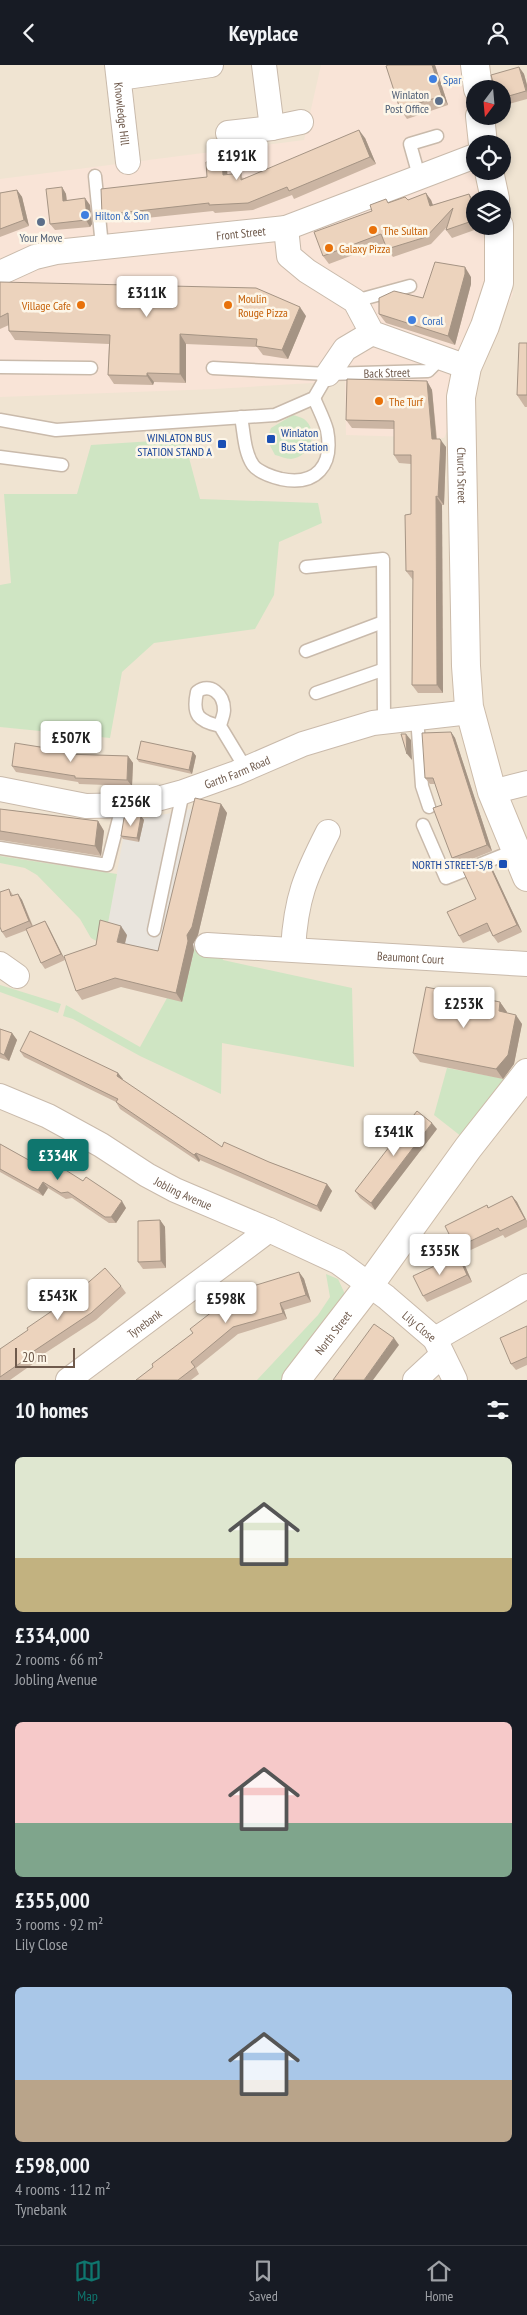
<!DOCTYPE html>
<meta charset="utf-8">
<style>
:root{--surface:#171b24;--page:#242831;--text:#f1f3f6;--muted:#9ea1a6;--line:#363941;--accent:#0f766e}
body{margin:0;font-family:"PT Sans Narrow",sans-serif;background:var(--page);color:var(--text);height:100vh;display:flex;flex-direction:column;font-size:19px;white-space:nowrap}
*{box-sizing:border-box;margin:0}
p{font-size:16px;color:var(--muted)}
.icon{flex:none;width:28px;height:28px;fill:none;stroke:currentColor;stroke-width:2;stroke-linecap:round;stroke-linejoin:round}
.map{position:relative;height:1315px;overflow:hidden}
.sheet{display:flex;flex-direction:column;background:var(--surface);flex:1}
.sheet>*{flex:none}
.needle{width:32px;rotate:196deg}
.buttons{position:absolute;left:466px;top:15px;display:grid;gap:10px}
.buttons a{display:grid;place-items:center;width:45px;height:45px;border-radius:50%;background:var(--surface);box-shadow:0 2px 8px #0003;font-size:25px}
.scale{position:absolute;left:15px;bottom:12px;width:60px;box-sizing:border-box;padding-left:5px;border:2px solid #6f5a4c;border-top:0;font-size:14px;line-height:18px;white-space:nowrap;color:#6f5a4c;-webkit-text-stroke:4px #fdf6e8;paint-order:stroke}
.price{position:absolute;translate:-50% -42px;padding:0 11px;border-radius:5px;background:#fff;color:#222;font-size:16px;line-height:32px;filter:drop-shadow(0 1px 2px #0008)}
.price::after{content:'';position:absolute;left:50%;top:30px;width:15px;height:11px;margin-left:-8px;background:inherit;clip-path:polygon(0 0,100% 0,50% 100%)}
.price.active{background:var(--accent);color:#fff}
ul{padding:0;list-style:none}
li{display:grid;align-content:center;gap:10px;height:265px;padding:0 15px}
li span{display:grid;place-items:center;height:155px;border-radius:8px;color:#555}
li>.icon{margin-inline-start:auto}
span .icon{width:90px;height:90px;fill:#fffc;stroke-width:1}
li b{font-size:21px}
h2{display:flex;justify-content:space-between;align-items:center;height:60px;padding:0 15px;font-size:21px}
header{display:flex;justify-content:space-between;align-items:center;height:65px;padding:0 15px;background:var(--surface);font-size:22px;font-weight:700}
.dock{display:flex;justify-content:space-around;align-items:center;height:70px;border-top:1px solid var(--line);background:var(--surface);font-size:14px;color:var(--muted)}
.dock a{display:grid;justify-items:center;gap:2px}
.dock .active{color:var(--accent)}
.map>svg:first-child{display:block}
</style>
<header><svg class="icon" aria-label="back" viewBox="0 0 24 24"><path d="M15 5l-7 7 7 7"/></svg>Keyplace<svg class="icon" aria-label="person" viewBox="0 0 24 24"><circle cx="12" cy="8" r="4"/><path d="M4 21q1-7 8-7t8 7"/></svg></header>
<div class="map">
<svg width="527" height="1315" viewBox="0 0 527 1315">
<rect width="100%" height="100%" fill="#faf2e3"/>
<path fill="#f0e4d2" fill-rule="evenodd" d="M0,0H527V1315H0ZM475,24H502V51H475ZM475,79H502V106H475ZM475,134H502V161H475Z"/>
<polygon fill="#f9e4d7" points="321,0 466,0 475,44 475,106 488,106 494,134 475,134 475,161 499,161 513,229 444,373 346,370 345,316 215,324 0,332 0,114 304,75"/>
<polygon fill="#e9e4dd" points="201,742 227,748 182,937 104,880 126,757"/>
<g fill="#cfe5c3">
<path d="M293,350C296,351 301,352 304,354C320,367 310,392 291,394C286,394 280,391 275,390L267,375L271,363Z"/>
<polygon points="184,374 200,434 318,438 322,458 279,477 274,530 255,564 154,578 122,607 110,673 0,662 0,520 11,518 4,429 77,429 91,380"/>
<polygon points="0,791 117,809 104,880 91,873 80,854 37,810 25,803 0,798"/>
<polygon points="197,873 220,880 223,895 352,923 354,1002 222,978 221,1029 140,991 73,954 63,951 66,940 140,982 167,933 182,936"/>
<polygon points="0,920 61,939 58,948 0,927"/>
<polygon points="447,1003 511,1015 471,1079 434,1050"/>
<polygon points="326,1209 338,1214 344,1227 344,1253 296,1315 257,1315 318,1250 330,1232"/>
</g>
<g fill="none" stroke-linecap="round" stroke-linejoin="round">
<g stroke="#c9baab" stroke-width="15">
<g id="lane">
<polyline points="95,111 102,181"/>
<polyline points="419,111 410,79 437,71"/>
<polyline points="355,236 410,221"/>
<polyline points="0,302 91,303"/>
<path id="s1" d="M213,303L328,309L428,306L441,293"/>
<path d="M241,352C244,367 244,387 253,400C258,407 273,412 281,414C316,421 334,401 327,365C324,354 318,343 314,333"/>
<polyline points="0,355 56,365 275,350 314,333 328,309"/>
<polyline points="0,392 62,400"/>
<polyline points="306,502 383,494 384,655"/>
<polyline points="306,586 383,557"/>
<polyline points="316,628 382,605"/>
<polyline points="417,652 422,721 429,742"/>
<path d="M220,661C221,656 224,650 224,645C224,629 210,617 197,627C192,650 198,656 220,661L246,704"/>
<polyline points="423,760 446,813 516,785"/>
<polyline points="0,783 107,800 122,742"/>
<polyline points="154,865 183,727"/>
</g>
</g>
<g stroke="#c9baab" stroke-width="26">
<g id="street">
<path id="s2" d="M117,0L128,97"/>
<polyline points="264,0 272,63"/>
<polyline points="119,13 211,0"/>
<polyline points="228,68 272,63 301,57"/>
<polyline points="286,163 289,191 307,206 355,236 372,268 467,302"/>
<path id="s3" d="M0,208L35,192L56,187L286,163L475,91"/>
<polyline points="328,309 345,284 372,268"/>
<path id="s4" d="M0,724L86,741L135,740L183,727L236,708L303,679L373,658L470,647"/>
<polyline points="492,727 527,718"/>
<path id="s5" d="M207,880L527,899"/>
<path d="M293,884C296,833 305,812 328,767"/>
<polyline points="0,899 17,911"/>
<path id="s6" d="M0,1031L48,1051L101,1080L147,1110L175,1125L269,1165L338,1197L386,1232L435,1274L455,1315"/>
<polyline points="435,1274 527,1221"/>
<path id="s7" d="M68,1315L269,1165"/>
<polyline points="415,1315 442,1290"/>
</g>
</g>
<g stroke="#ccbba9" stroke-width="30">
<g id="secondary">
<polyline points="475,0 478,24"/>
<polyline points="480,51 483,79"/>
<polyline points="489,106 495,134"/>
<path id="s8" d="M499,161V218L485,261L467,302L461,332L466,601L469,642L492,727L527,812"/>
<path id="s9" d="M296,1315L370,1219L468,1083L527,1008"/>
</g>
</g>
<use href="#lane" stroke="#fff" stroke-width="12"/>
<use href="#street" stroke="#fff" stroke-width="24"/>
<use href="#secondary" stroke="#fff" stroke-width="28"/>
</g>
<g fill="#cbb5a3">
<polygon points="388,0 435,0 448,40 407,54 400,44"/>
<polygon points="519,2 524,9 527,20 527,34 502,41 502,24"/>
<polygon points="365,73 376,99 294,134 292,130 253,145 215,148 213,146 108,157 102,150 207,112 222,95 227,103 227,109 244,113"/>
<polygon points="62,122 66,129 67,135 90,140 92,159 90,162 55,165 50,159"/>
<polygon points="17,125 22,132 29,161 0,172 0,128"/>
<polygon points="469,129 475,138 475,161 483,161 483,162 452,173 446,165 446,163 431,179 393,192 387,184 385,178 329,199 323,191 372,146 389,138 408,135 431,135 433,140"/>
<polygon points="471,212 471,219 455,280 386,258 379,249 423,233"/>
<polygon points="0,217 306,251 288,294 263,290 257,282 186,279 186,318 154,317 153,320 114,319 108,310 109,279 15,275 9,266 9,260 0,264"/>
<polygon points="527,278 527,342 525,342 517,330"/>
<polygon points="427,316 432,325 437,374 446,382 446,384 444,440 442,440 443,628 418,628 412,620 413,515 406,506 411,449 411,399 399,398 394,390 394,364 352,363 346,355"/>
<polygon points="451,667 455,673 492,786 457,800 452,793 442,740 435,719 430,719 425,713"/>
<polygon points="193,687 196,691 192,709 139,697 137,694"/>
<polygon points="67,689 128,691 133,698 132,721 79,719 78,717 16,707 12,701"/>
<polygon points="221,739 227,748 198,870 193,879 194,885 182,937 121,922 82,935 76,926 127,870 125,879 158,886"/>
<polygon points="0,744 98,756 104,766 101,791 0,775"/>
<polygon points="141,751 144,755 139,777 123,774 121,771"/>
<polygon points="492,803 522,867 498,878 493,871 490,866 463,878 459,871 476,834"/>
<polygon points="9,824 13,830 18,829 22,835 33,861 45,856 49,863 65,895 45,904 41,898 27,865 6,873 2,867"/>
<polygon points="500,937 507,947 507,948 522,959 514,999 503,1014 420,997 413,988"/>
<polygon points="0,964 12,968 17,975 9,996 0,993"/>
<polygon points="20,986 118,1008 122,1015 222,1082 269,1097 327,1119 332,1126 321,1147 200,1095 199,1097 120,1044 116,1037 24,992"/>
<polygon points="437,1064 375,1145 360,1133 355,1126"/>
<polygon points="0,1079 34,1098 83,1116 126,1143 116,1158 109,1158 72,1133 66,1134 48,1123 43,1131 0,1107"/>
<polygon points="512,1131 517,1137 527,1156 527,1162 505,1173 503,1170 460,1190 456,1183 487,1140 489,1143"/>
<polygon points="160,1155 165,1162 166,1203 143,1204 138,1197"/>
<polygon points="463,1196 472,1217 427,1237 423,1231"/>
<polygon points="299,1207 304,1214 311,1237 284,1245 287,1254 238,1269 196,1303 199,1309 191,1315 136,1315"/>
<polygon points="121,1221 126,1228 96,1255 36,1294 37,1296 10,1315 0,1315 0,1284"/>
<polygon points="527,1261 527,1300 516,1305 511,1299"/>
</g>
<g fill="#a59484">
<polygon points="432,0 435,0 448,40 442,31"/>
<polygon points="519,2 524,9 527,20 527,28"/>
<polygon points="359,65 365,73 376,99 370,92"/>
<polygon points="222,95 227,103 228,117 223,110"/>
<polygon points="62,122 66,129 67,142 63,136"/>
<polygon points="17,125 22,132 29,161 24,155"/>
<polygon points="426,128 431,135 436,149 430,141"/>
<polygon points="469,129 475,138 475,146"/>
<polygon points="85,133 90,140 92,159 90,162 86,155"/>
<polygon points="465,202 471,212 471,219 455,280 448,271"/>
<polygon points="300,242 306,251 288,294 282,285"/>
<polygon points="180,269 186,279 186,318 180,309"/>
<polygon points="147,308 154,317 153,320 147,311"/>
<polygon points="427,316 432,325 437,382 432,374"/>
<polygon points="440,374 446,382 446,384 444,440 438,432"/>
<polygon points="436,431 442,440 443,628 437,620"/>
<polygon points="451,667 455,673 492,786 487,780"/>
<polygon points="406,669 411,675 412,695 407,689"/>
<polygon points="193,687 196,691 192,709 189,705"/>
<polygon points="128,691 133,698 132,721 127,715"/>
<polygon points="221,739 227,748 198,870 193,879 194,885 182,937 176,928 187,870"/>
<polygon points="141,751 144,755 139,777 137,773"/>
<polygon points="98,756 104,766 101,791 95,781"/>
<polygon points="488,797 492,803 522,867 517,860"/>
<polygon points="18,829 22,835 33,863 29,856"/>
<polygon points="45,856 49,863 65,895 61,889"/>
<polygon points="121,861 127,870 123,885 117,877"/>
<polygon points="500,937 507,947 506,956 499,946"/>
<polygon points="516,950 522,959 514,999 503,1014 496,1004"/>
<polygon points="12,968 17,975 9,996 4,990"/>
<polygon points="118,1008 123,1014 121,1017 117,1011"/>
<polygon points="432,1058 437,1064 375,1145 371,1138"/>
<polygon points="196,1088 200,1095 199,1097 194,1090"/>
<polygon points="43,1117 48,1123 43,1131 38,1125"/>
<polygon points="327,1119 332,1126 321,1147 317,1141"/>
<polygon points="512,1131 517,1137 527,1157 525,1154"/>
<polygon points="122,1136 126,1143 116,1158 111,1152"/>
<polygon points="160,1155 165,1162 166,1203 161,1196"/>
<polygon points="458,1190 463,1196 472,1217 467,1210"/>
<polygon points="299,1207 304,1214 311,1237 306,1230"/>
<polygon points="280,1238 284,1245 287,1254 283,1248"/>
<polygon points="394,1273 399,1280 373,1315 364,1315"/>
</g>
<g fill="#ecd3bd" stroke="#a59484">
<polygon points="388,0 432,0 442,31 400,44 386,1"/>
<polygon points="519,2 526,26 502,33 502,24 495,24 491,10"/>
<polygon points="359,65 370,92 289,126 287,122 248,138 209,140 209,138 102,150 101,124 207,112 206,97 222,95 223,110 241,108 241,115"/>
<polygon points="62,122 63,136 85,133 87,153 86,155 50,159 46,124"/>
<polygon points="17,125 24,155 0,164 0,128"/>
<polygon points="426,128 430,141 469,129 475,146 475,155 446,165 453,143 426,172 387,184 381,169 323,191 314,167 372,146 370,140 386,134 388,138 405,132 408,135"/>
<polygon points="435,197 465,202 465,209 448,271 379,249 379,233 394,226 423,233"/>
<polygon points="0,217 256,223 300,242 282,285 256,281 257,274 180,269 180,309 147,308 147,311 108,310 110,270 9,266 8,248 0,252"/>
<polygon points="519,278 527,278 527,330 517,330"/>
<polygon points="347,314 427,316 432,374 440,374 441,376 438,432 436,431 437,620 412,620 413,506 406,506 405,450 411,449 411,390 394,390 394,356 346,355"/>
<polygon points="451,667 487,780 452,793 433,743 442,740 433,713 425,713 422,668"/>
<polygon points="401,669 406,669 407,689"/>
<polygon points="141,676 193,687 189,705 137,694"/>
<polygon points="15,678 65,686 65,689 128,691 127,715 75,713 75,711 12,701"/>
<polygon points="195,733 221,739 192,862 187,870 188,876 176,928 115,913 76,926 64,891 96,880 100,855 121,861 117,877 158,886"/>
<polygon points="0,744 98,756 95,781 0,766"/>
<polygon points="141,751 137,773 121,771 124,753"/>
<polygon points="488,797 517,860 493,871 487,858 459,871 447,847 476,834 463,806"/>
<polygon points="9,824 11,831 18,829 29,856 2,867 0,862 0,827"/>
<polygon points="45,856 61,889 41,898 26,864"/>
<polygon points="426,922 500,937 499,946 516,950 508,990 496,1004 413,988"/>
<polygon points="0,964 12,968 4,990 0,988"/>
<polygon points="30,966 118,1008 117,1011 222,1082 224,1077 269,1097 327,1119 317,1141 196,1088 194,1090 116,1037 118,1034 20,986"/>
<polygon points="417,1046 432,1058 371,1138 355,1126"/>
<polygon points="0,1079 34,1098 40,1089 83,1116 86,1112 122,1136 111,1152 105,1152 68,1127 61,1128 43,1117 38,1125 0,1104"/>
<polygon points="512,1131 525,1154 500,1166 498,1163 456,1183 445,1161 487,1140 488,1143"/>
<polygon points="160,1155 161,1196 138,1197 138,1156"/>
<polygon points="458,1190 467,1210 423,1231 413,1211"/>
<polygon points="105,1203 121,1221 91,1248 31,1288 32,1290 0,1312 0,1284 28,1265 27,1263 68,1235"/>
<polygon points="299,1207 306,1230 280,1238 283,1248 233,1262 191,1297 195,1302 178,1315 136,1315 153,1302 152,1299 193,1268 190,1264 240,1225"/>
<polygon points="374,1259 394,1273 364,1315 333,1315"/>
<polygon points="527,1261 527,1292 511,1299 500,1273"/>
</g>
<g fill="#3f7fe0" stroke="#fdf6e8" stroke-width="2">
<circle cx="433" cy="14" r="5"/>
<circle cx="85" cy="150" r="5"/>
<circle cx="412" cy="255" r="5"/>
</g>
<g fill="#5c6f8a" stroke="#fdf6e8" stroke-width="2">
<circle cx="439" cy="36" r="5"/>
<circle cx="41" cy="157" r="5"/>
</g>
<g fill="#e8710a" stroke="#fdf6e8" stroke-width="2">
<circle cx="373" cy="165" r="5"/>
<circle cx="329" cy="183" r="5"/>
<circle cx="81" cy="240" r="5"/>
<circle cx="228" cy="240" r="5"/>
<circle cx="379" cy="336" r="5"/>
</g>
<g fill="#1a4fb4" stroke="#fdf6e8" stroke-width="2">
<rect x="266" y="369" width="10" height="10" rx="2.5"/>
<rect x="217" y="374" width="10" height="10" rx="2.5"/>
<rect x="498" y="794" width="10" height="10" rx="2.5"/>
</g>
<g text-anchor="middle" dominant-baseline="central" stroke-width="5" stroke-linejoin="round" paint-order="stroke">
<g font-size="12" fill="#366cbe" stroke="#fdf6e8" text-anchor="start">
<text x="443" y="14">Spar</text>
<text x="95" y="150">Hilton &amp; Son</text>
<text x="422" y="255">Coral</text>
</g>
<g font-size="12" fill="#4e5e75" stroke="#fdf6e8" text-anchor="end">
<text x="429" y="29">Winlaton<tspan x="429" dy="14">Post Office</tspan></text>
<text x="41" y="172" text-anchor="middle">Your Move</text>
</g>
<g font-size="12" fill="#6f5a4c" stroke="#fdf6e8">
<text stroke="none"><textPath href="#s2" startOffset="49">Knowledge Hill</textPath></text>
<text stroke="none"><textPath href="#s3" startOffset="246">Front Street</textPath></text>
<text stroke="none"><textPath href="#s1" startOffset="174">Back Street</textPath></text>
<text stroke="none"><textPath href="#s8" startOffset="256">Church Street</textPath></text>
<text stroke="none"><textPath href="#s4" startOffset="244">Garth Farm Road</textPath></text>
<text stroke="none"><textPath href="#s5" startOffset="204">Beaumont Court</textPath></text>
<text stroke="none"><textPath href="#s6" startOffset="208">Jobling Avenue</textPath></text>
<text stroke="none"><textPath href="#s7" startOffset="95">Tynebank</textPath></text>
<text stroke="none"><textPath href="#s6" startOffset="481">Lily Close</textPath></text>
<text stroke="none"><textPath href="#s9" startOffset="60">North Street</textPath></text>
</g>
<g font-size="12" fill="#c56008" stroke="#fdf6e8" text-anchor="start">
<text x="383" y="165">The Sultan</text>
<text x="339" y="183">Galaxy Pizza</text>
<text x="238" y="233">Moulin<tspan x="238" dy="14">Rouge Pizza</tspan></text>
<text x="71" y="240" text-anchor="end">Village Cafe</text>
<text x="389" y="336">The Turf</text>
</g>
<g font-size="12" fill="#164399" stroke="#fdf6e8" text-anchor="end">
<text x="281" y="367" text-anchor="start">Winlaton<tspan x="281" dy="14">Bus Station</tspan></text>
<text x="212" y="372">WINLATON BUS<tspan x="212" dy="14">STATION STAND A</tspan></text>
<text x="493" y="799">NORTH STREET-S/B</text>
</g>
</g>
</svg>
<div class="buttons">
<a><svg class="needle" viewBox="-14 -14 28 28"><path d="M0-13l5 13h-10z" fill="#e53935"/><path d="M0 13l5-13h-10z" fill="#9ea1a6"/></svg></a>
<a><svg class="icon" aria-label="locate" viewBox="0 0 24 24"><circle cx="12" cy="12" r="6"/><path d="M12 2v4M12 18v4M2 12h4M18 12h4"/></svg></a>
<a><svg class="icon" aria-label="layers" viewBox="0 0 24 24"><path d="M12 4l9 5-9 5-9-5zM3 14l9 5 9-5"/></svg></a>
</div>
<div class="scale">20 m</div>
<b class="price" style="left:237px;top:116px">£191K</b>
<b class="price" style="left:147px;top:253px">£311K</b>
<b class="price" style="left:71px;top:698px">£507K</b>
<b class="price" style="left:131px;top:762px">£256K</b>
<b class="price" style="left:464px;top:964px">£253K</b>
<b class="price" style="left:394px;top:1092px">£341K</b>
<b class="price active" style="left:58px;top:1116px">£334K</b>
<b class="price" style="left:440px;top:1211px">£355K</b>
<b class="price" style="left:58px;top:1256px">£543K</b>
<b class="price" style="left:226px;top:1259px">£598K</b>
</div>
<section class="sheet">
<h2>10 homes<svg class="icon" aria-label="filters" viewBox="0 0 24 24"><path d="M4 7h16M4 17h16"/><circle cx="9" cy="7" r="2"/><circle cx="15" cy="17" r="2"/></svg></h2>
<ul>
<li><span style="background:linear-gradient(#dfe7d0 65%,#c2b280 0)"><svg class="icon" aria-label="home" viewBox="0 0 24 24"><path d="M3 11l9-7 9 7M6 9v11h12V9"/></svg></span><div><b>£334,000</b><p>2 rooms · 66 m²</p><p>Jobling Avenue</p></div></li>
<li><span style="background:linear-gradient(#f6c9c9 65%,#7fa58c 0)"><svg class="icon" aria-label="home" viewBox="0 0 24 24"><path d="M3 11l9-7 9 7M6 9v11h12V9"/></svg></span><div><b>£355,000</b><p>3 rooms · 92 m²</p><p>Lily Close</p></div></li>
<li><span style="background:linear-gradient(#a9c7e8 60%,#b9a48a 0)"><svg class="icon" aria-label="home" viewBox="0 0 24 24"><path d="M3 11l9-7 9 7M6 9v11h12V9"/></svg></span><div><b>£598,000</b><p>4 rooms · 112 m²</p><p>Tynebank</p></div></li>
</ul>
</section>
<nav class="dock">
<a class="active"><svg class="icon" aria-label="map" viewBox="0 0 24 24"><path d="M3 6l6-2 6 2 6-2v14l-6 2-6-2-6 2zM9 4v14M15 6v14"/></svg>Map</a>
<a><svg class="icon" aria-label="saved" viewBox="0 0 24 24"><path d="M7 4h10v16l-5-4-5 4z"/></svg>Saved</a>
<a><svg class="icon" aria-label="home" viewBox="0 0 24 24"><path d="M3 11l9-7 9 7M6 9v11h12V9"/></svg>Home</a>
</nav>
